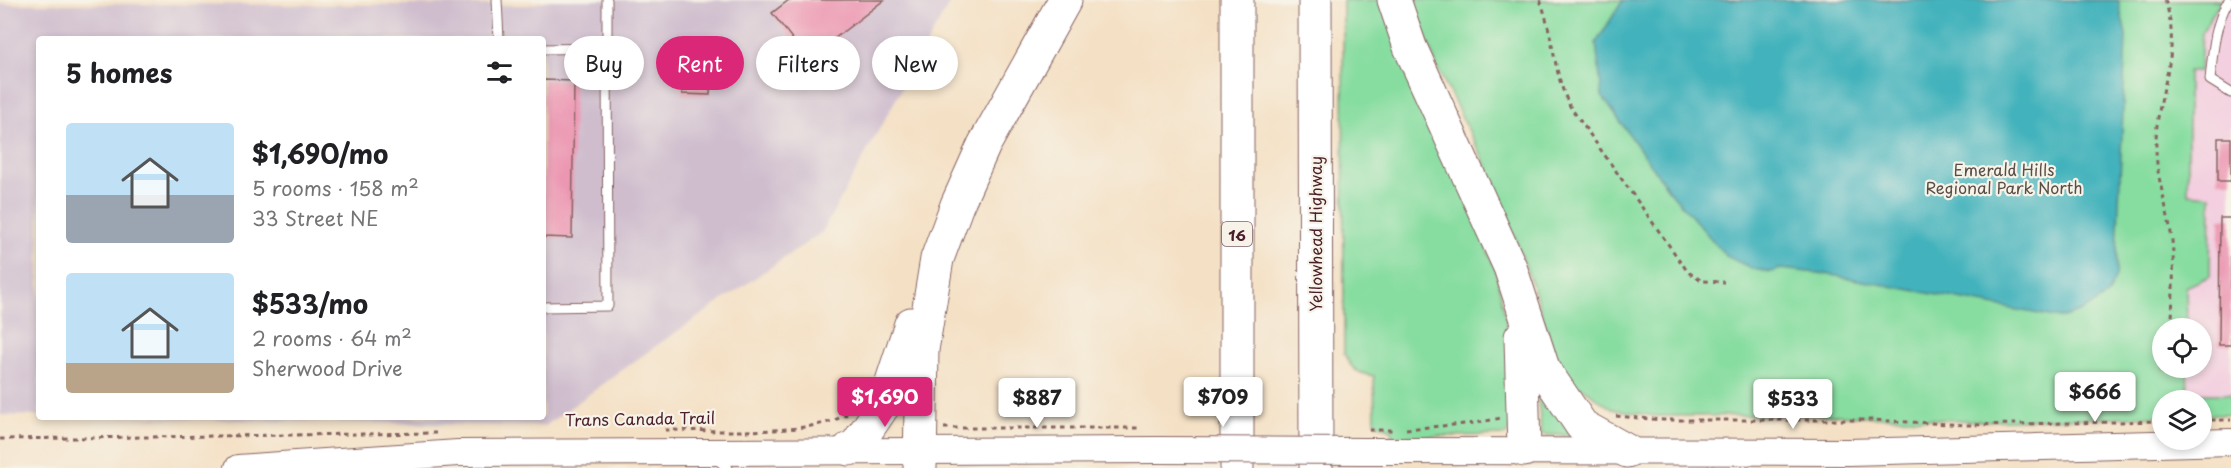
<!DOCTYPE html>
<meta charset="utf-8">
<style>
:root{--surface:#fff;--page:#f2f2f2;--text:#202124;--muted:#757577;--accent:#db2777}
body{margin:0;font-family:"Playpen Sans",sans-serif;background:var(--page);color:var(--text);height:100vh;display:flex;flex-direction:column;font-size:22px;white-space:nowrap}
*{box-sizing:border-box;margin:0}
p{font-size:20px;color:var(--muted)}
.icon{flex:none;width:33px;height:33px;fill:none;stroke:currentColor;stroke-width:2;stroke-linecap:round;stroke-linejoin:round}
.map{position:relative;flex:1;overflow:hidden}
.side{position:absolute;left:36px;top:36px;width:510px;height:384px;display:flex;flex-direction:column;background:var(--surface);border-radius:6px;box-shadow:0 3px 9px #0003}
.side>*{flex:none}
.guide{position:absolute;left:564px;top:36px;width:570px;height:54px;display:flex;gap:12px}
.tools{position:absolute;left:2152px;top:318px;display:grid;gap:12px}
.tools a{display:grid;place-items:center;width:60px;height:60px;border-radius:50%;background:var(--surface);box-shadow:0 3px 9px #0003;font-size:30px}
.price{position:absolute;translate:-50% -51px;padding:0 14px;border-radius:6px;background:#fff;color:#222;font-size:20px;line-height:39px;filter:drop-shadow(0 2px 3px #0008)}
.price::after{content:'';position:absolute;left:50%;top:36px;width:18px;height:14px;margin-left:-9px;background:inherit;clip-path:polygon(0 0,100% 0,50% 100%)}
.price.on{background:var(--accent);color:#fff}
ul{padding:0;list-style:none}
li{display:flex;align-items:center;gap:18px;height:150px;padding:0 30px}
li span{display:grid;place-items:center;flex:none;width:168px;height:120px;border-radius:6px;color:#555}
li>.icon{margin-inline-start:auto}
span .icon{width:72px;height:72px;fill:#fffc;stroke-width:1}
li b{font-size:26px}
h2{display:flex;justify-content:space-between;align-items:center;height:72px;padding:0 30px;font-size:26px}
.pill{padding:0 21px;border-radius:27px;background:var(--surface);box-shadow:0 3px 9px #0003;font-size:21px;line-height:54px}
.pill.on{background:var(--accent);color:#fff}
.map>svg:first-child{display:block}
</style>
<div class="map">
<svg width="2231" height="468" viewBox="0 0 2231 468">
<rect width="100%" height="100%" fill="#f7f3e8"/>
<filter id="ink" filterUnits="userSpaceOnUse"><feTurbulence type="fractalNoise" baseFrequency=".0167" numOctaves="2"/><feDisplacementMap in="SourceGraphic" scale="12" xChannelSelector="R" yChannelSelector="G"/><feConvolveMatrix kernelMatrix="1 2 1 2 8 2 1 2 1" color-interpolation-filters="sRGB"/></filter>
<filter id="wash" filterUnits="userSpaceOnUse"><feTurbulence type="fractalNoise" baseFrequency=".008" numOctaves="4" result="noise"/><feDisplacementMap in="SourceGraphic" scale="24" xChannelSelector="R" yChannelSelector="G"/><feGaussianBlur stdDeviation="1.35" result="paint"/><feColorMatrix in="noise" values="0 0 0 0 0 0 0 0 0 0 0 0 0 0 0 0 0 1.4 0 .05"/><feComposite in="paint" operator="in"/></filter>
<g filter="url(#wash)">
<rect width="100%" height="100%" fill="#f4e0c4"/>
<polygon fill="#f3cfdf" points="2204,0 2231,0 2231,394 2187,394 2187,368 2202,368 2202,328 2187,328 2184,79"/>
<polygon fill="#cfbdce" points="550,0 951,0 822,232 650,350 545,426 91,417 543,417 543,39 39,39 39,416 0,415 0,4 528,5"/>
<g fill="#87dda0" stroke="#687e66" stroke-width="1.5">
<path d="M1343,0H1384L1496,271L1515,366L1512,427L1506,435L1391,437L1392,430L1375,423L1374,376C1356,373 1351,369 1344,353Z"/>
<polygon points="1412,0 2221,0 2202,32 2200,71 2188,71 2188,194 2211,196 2210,276 2186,287 2187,328 2163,328 2163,368 2187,368 2188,394 2231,394 2231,415 2202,415 2202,400 2163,400 2163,416 1979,421 1833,415 1655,416 1612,409 1580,386 1571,394 1563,379 1534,289 1494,181 1437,67"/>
<polygon points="1536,367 1573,435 1545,435 1541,432"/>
</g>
<polygon fill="#42b2bc" stroke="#466874" stroke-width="1.5" points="1623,0 2118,0 2126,35 2116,276 2107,296 2082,311 2060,318 1826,274 1781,269 1771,272 1753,269 1726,256 1668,189 1602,96 1596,43"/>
<g id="blocks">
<g fill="#ec97b2">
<polygon points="789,0 884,0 808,59 772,13"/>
<polygon points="683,68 711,69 710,95 682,94"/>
<polygon points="543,80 574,81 572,238 543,237"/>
<rect x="2218" y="138" width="13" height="43"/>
<polygon points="2220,218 2231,218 2231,345 2219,345"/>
</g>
</g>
</g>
<g filter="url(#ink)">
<use href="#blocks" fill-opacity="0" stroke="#866361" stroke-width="1.5"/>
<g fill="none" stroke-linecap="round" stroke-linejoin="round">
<g stroke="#866361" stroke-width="11">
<g id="lane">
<polyline points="497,0 499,39"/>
<path d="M2229,0C2214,25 2213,52 2210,80L2231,93"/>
<polyline points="543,49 607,48 607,0"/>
<polyline points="543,307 608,306 607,48"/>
<polyline points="715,458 728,468"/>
</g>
</g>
<g stroke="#866361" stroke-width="28">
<g id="secondary">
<polyline points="1366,451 1848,452 2231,442"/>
<polyline points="238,468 458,453 1155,450"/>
</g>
</g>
<g stroke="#866361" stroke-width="35">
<g id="highway">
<polyline points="1315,0 1316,468"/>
<polyline points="1394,0 1410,47 1510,267 1543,368 1582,426 1627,451"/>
<polyline points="1521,337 1524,450"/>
<polyline points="849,449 856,446 885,403 911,324"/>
<polyline points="920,468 922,350 937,259 957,205 984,145 1065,0"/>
<polyline points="1237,468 1237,0"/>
</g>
</g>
<g stroke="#866361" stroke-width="3" stroke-dasharray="4.5 4.5" stroke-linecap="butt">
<path d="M1540,0C1554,35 1553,76 1571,108L1688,272L1702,281L1724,282"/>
<path d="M2165,0C2183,55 2157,88 2156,141C2155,179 2168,205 2172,241C2175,269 2172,300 2172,328"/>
<polyline points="2172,378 2172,368"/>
<polyline points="1616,416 1663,420 1871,420 1969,425 2163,421"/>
<polyline points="2202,420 2231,420"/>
<polyline points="944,428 1141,428"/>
<polyline points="1406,429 1476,423 1501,418"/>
<path d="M665,430C711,430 810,437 847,414"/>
<polyline points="0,439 436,433"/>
</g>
<use href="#lane" stroke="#fff" stroke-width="9"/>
<use href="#secondary" stroke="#fff" stroke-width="26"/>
<use href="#highway" stroke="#fff" stroke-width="33"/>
<g stroke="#866361" stroke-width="28" stroke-linecap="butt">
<polyline id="secondary-bridge" points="1155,450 1366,451"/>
</g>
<polyline stroke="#866361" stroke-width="3" stroke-dasharray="4.5 4.5" stroke-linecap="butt" points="1369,430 1392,430"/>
<use href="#secondary-bridge" stroke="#fff" stroke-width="26"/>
</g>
</g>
<g text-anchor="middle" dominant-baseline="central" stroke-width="4.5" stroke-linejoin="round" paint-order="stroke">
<rect fill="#f7f3e8" stroke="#7e5f64" stroke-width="1.5" x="1222" y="222" width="30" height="24" rx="4.5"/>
<g font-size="15" font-weight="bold" fill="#4a1f2b">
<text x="1237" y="234">16</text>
</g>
<g font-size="16" fill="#594e48" stroke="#f7f3e8">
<text x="2004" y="169">Emerald Hills<tspan x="2004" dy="18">Regional Park North</tspan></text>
</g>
<g font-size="16" fill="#4a1f2b" stroke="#f7f3e8">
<text transform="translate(1315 234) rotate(-90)">Yellowhead Highway</text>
<text transform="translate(640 418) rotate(-1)">Trans Canada Trail</text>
</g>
</g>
</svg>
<div class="tools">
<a><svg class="icon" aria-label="locate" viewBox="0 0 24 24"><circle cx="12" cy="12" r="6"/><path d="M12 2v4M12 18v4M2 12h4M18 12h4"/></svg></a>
<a><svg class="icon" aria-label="layers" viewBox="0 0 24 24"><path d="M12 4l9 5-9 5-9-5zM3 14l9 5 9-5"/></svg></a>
</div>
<b class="price" style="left:2095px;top:423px">$666</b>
<b class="price on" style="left:885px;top:428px">$1,690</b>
<b class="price" style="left:1223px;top:428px">$709</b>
<b class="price" style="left:1037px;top:429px">$887</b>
<b class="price" style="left:1793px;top:430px">$533</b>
<div class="guide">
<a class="pill">Buy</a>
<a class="pill on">Rent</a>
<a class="pill">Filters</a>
<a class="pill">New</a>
</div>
<section class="side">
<h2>5 homes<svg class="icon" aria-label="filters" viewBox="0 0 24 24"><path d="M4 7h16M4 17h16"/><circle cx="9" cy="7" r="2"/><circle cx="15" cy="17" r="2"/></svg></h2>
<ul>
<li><span style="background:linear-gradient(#bfe0f5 60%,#9aa5b1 0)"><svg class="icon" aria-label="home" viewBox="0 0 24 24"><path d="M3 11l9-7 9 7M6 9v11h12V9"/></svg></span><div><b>$1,690/mo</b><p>5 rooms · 158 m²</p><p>33 Street NE</p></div></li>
<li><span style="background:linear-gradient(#bfe0f5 75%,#b9a48a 0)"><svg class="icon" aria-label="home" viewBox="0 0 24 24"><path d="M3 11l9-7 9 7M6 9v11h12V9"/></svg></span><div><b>$533/mo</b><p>2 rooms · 64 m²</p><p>Sherwood Drive</p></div></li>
</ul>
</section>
</div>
